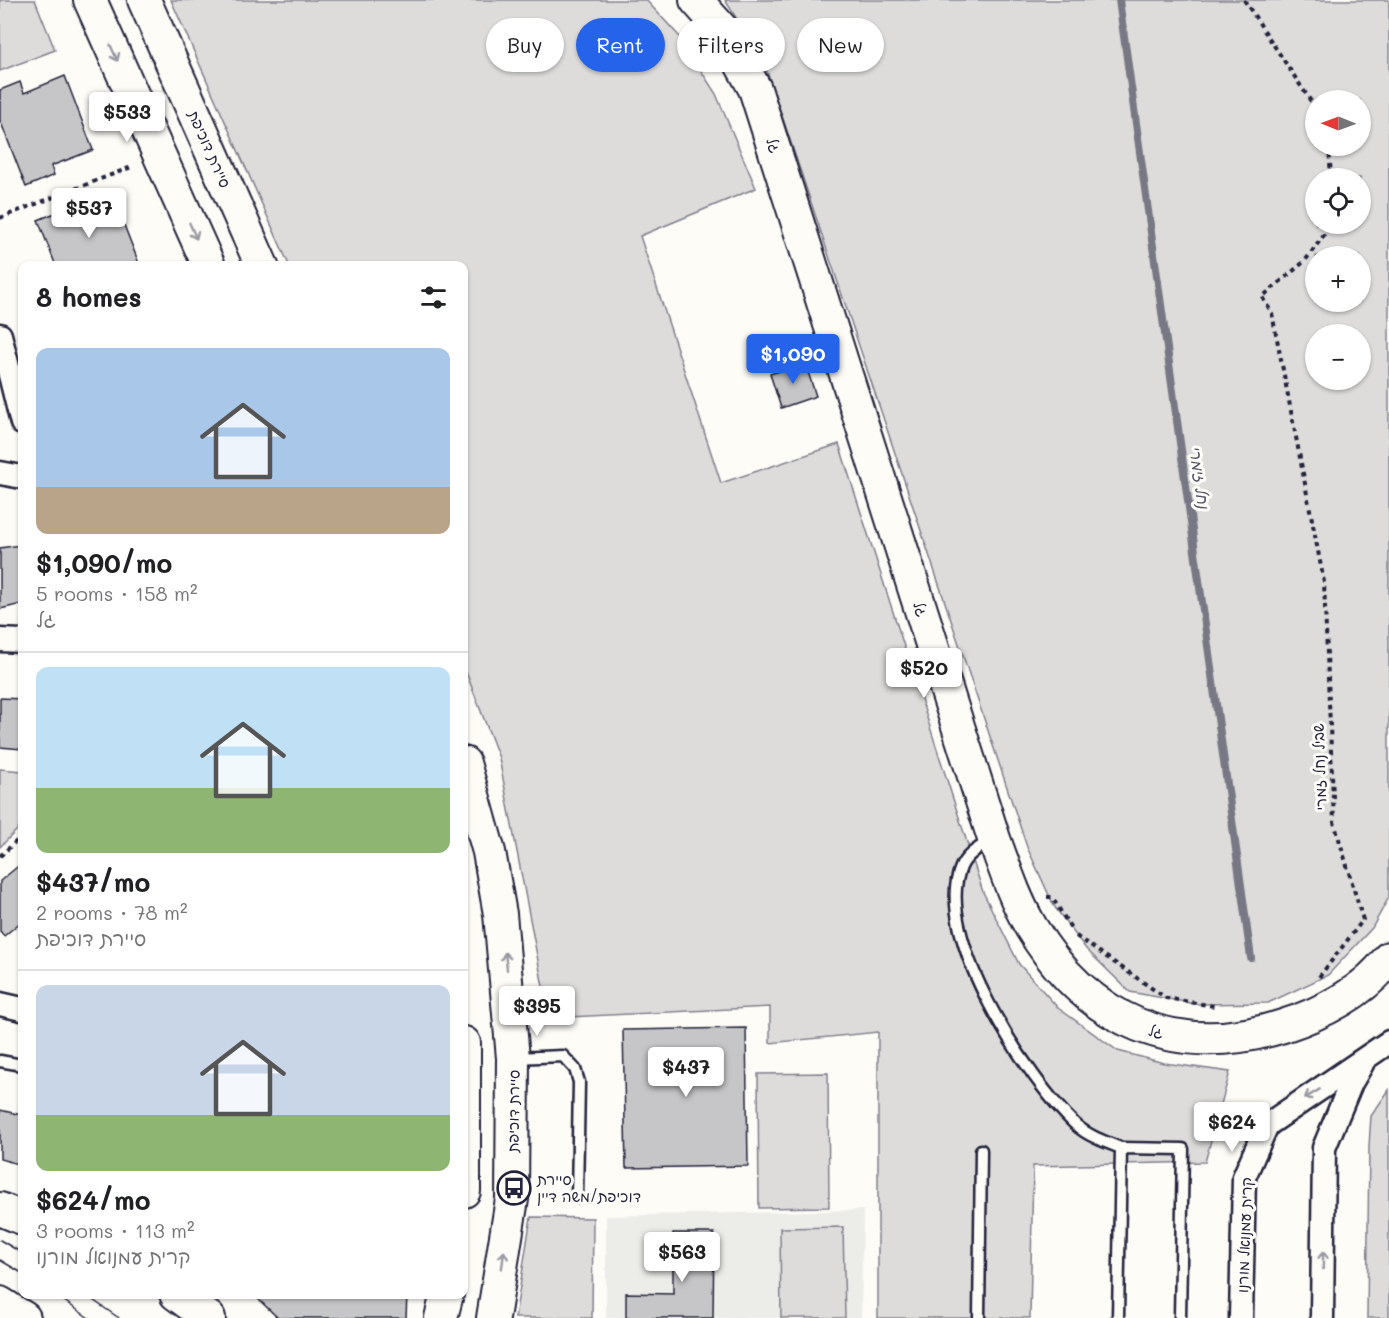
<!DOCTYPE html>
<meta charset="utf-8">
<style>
:root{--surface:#fff;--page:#f6f6f6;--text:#202124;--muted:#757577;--line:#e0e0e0;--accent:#2563eb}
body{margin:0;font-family:Mali,"Playpen Sans Hebrew",sans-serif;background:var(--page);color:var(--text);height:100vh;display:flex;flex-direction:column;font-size:22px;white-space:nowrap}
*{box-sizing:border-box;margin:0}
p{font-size:20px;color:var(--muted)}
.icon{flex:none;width:33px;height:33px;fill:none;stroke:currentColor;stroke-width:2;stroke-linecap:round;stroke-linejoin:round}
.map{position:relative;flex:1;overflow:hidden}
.side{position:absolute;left:18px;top:261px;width:450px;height:1038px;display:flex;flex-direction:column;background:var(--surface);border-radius:12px;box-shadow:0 2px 4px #0004}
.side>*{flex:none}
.banner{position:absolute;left:486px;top:18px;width:570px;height:54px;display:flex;gap:12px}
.needle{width:39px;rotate:271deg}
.tools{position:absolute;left:1305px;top:90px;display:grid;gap:12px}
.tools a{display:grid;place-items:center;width:66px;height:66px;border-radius:50%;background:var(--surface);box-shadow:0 2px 4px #0004;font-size:30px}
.price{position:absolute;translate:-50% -51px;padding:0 14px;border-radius:6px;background:#fff;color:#222;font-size:20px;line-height:39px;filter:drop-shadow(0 2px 3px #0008)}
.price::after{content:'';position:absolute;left:50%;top:36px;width:18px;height:14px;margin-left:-9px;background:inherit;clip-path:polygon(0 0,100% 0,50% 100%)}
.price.selected{background:var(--accent);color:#fff}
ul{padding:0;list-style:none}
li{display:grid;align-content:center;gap:12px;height:318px;padding:0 18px}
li+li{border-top:2px solid var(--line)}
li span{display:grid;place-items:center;height:186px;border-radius:12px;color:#555}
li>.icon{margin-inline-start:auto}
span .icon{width:108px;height:108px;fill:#fffc;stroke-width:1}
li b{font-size:26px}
h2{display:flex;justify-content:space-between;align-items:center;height:72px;padding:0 18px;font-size:26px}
.tag{padding:0 21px;border-radius:27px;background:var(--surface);box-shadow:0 2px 4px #0004;font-size:21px;line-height:54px}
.tag.selected{background:var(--accent);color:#fff}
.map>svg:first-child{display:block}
</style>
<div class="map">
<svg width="1389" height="1318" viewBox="0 0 1389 1318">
<rect width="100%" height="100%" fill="#fdfcf7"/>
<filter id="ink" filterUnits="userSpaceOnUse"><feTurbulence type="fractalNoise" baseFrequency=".0167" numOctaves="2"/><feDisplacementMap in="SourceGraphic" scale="12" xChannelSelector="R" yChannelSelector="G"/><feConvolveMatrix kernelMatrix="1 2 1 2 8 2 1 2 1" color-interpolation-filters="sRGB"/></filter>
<g filter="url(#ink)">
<polygon fill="#ecece9" points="863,1210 861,1318 606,1318 606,1216"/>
<g fill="#dddcdb" stroke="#807f8b" stroke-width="1.5" fill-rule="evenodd">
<polygon points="0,0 35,0 55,50 0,71"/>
<polygon points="171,0 646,0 679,36 716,94 756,188 640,236 721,483 839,444 983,892 1019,964 1058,1008 1118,1051 1164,1063 1230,1072 1205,1162 1033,1166 1030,1318 878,1318 878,1032 770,1043 770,1007 549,1018 499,758 464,667 464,266 289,265"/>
<path d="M725,0H1389V897L1372,928L1328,975L1268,1003L1196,1004L1130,992L1086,949L1054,906L1027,847L764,62ZM1360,100V146H1316V100ZM1360,178V224H1316V178ZM1316,256H1360V302H1316ZM1360,334V380H1316V334Z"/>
<polygon points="0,769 22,771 22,825 0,847"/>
<polygon points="828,1073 829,1207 759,1208 758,1074"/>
<polygon points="1389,1090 1389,1318 1367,1318 1369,1146 1371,1116"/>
<polygon points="531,1217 593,1218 592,1318 515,1318"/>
<polygon points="843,1227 845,1318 781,1318 780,1228"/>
</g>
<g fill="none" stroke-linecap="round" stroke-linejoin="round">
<polyline stroke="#787885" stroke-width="8" points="1119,0 1251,958"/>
</g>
<g fill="#c6c6c8" stroke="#22223b" stroke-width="1.5">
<polygon points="65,76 93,150 51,166 54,175 26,187 0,120 0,90 20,82 24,93"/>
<polygon points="115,202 140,266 56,266 38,220 70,207 75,218"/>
<polygon points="805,363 816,396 781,408 770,374"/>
<polygon points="20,545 22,604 0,609 0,548"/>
<polygon points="0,698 22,699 22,749 0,747"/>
<polygon points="22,863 22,921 4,936 0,931 0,881"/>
<polygon points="746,1028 748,1166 626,1168 623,1030"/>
<polygon points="0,1110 22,1115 22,1165 0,1159"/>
<polygon points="673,1233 714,1233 713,1318 626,1318 626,1293 673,1294"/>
<polygon points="253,1294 407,1294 406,1318 278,1318"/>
</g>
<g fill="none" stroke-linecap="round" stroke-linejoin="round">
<g stroke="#22223b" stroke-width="15">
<g id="lane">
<path d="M991,841C979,847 966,855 961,867C932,935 1028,1080 1076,1125C1088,1136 1105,1142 1121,1148"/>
<polyline points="515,1058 563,1056 575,1069 579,1082 577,1197"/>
<polyline points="0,1061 22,1065"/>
<polyline points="979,1318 981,1150"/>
<polyline points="1118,1318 1121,1148 1183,1149 1180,1318"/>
</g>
</g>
<g stroke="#22223b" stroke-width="27">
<g id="street">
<polyline points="0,335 22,423"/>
<polyline points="0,473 22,477"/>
<polyline points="0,640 22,641"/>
<polyline points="0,1004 22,1009"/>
<polyline points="1241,1318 1244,1177 1267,1125 1389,1042"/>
<polyline points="1322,1318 1324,1148 1351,1083 1362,1064"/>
</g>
</g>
<g stroke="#22223b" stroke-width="36">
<g id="secondary">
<polyline points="90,0 209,266"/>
<polyline points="144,0 262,266"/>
<path d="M696,0L721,28L755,89L994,839C1005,869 1015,900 1031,927C1088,1022 1176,1060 1283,1026C1321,1014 1366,991 1389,958"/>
<polyline points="464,763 489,852 500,914 513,1058 512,1199 493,1318"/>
<polyline points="464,1043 464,1191"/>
<polyline points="0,1209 22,1218"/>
<polyline points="176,1294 209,1318"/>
<polyline points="0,1303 24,1318"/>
<polyline points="441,1318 447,1294"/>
</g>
</g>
<g stroke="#22223b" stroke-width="4" stroke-dasharray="4.5 4.5" stroke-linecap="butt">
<polyline points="1244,0 1316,109"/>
<polyline points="1329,146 1331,178"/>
<polyline points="0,218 134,166"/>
<polyline points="0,856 22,836"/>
<polyline points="1047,897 1052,897 1072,930"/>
<polyline points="1076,936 1166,998 1214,1006"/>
<polyline points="1319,977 1363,920 1334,822 1324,582 1272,313 1262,297 1305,261 1332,224"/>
</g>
<use href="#lane" stroke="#fdfcf7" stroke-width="10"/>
<use href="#street" stroke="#fdfcf7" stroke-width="22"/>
<use href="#secondary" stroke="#fdfcf7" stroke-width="32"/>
<g stroke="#22223b" stroke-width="1.5">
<polyline points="0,1240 22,1253"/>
<polyline points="0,1260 22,1273"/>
<polyline points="54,1294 89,1318"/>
<polyline points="84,1294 119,1318"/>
</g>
</g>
<defs><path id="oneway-shaft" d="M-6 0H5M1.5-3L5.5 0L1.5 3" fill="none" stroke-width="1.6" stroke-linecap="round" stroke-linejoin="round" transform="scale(1.5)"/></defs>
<g stroke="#9a9aa2">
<use href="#oneway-shaft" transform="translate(114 53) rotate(66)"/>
<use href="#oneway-shaft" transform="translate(193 231) rotate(66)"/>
<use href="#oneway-shaft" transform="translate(506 961) rotate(-97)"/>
<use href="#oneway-shaft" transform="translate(1312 1094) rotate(149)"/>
<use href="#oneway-shaft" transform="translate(503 1260) rotate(-82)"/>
<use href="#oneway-shaft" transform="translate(1323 1260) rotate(-89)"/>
</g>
</g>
<defs>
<g id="bus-ring" transform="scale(1.725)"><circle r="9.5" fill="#fdfcf7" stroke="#22223b" stroke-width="1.5"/><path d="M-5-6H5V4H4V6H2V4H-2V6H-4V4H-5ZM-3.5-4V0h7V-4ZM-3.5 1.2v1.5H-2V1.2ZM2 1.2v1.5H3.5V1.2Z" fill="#22223b"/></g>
</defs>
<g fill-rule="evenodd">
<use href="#bus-ring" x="514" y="1188"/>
</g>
<g text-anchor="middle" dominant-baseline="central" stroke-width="6" stroke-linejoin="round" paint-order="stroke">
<g font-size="15" fill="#22223b" stroke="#fdfcf7">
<text transform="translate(774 145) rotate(71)">גל</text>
<text transform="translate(210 149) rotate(66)">סיירת דוכיפת</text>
<text transform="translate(921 609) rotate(72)">גל</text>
<text transform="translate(1319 767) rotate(-92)">שביל נחל זמרי</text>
<text transform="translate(1156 1031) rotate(13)">גל</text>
<text transform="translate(513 1111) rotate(-89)">סיירת דוכיפת</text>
<text transform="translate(1244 1235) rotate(-88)">קרית עמנואל מורנו</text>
</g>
<g font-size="15" fill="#22223b" stroke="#fdfcf7" text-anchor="start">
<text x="537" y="1179">סיירת<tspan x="537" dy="17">דוכיפת/משה דיין</tspan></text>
</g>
<g font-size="16" font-style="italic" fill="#545466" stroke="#fdfcf7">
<text transform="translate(1200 477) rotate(82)">נחל זימרי</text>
</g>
</g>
</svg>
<div class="tools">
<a><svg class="needle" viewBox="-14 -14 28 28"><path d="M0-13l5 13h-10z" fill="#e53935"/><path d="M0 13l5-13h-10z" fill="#757577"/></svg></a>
<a><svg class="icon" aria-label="locate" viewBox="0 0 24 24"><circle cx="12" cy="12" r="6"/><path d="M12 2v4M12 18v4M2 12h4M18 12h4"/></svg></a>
<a>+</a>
<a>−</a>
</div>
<b class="price" style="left:127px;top:143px">$533</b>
<b class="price" style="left:89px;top:239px">$537</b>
<b class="price selected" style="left:793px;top:385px">$1,090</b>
<b class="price" style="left:924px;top:699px">$520</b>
<b class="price" style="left:537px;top:1037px">$395</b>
<b class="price" style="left:686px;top:1098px">$437</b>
<b class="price" style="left:1232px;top:1153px">$624</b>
<b class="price" style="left:682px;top:1283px">$563</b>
<div class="banner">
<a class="tag">Buy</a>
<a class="tag selected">Rent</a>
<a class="tag">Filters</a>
<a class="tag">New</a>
</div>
<section class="side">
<h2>8 homes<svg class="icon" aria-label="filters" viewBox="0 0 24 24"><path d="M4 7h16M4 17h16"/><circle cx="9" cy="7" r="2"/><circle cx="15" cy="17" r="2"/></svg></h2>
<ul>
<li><span style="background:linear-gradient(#a9c7e8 75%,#b9a48a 0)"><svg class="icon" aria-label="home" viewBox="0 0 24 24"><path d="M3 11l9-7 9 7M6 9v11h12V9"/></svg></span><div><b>$1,090/mo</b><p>5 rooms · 158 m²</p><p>גל</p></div></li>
<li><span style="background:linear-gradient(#bfe0f5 65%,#8fb573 0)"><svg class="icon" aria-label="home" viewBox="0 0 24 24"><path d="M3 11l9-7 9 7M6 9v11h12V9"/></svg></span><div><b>$437/mo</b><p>2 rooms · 78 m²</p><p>סיירת דוכיפת</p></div></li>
<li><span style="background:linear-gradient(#c9d6e8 70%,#8fb573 0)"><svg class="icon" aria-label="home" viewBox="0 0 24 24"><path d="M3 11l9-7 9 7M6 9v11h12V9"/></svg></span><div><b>$624/mo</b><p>3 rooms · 113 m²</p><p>קרית עמנואל מורנו</p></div></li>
</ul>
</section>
</div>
